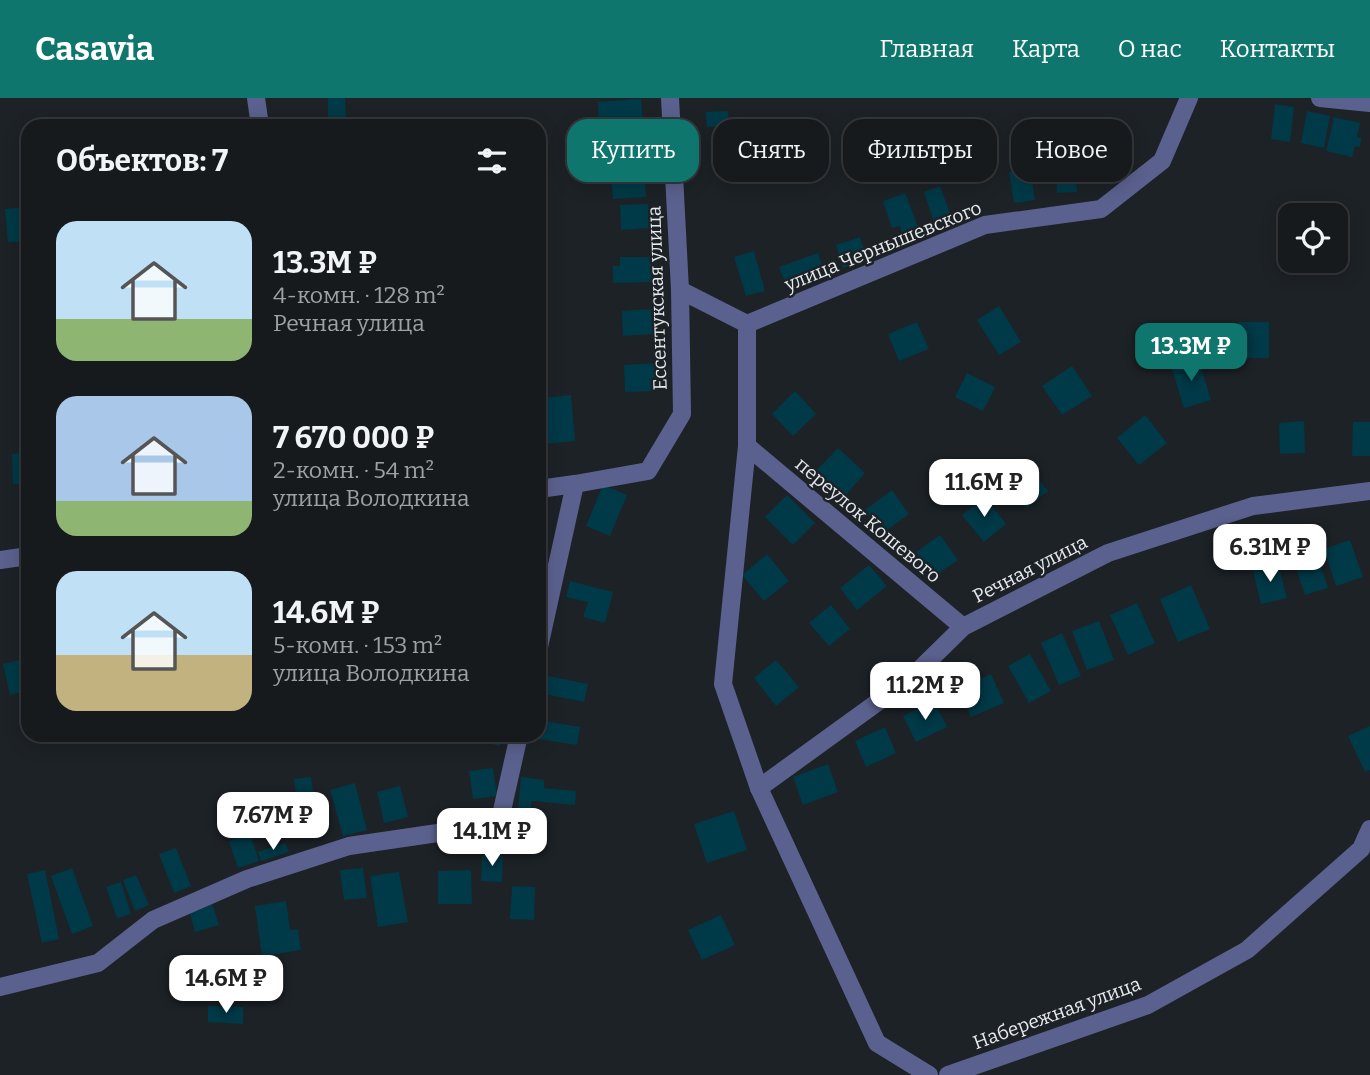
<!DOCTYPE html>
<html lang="ru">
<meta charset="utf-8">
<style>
:root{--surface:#161a1d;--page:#1f2326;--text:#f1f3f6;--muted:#9ea1a4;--line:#35383b;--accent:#0f766e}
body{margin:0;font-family:Bitter,serif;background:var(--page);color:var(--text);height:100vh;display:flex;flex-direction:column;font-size:26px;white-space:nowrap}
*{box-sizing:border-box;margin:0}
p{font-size:23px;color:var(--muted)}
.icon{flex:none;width:38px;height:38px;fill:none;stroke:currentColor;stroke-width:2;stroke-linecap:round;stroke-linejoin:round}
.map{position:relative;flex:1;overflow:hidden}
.panel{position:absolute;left:21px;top:21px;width:525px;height:623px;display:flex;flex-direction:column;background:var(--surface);border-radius:21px;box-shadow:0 4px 18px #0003,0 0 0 2px var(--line)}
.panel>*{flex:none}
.top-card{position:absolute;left:567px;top:21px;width:665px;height:63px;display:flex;gap:14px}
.controls{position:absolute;left:1278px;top:105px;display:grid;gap:14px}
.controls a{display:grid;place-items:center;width:70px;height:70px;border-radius:14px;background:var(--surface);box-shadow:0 4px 18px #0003,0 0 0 2px var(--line);font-size:35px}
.price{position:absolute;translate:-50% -60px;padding:0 16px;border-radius:14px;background:#fff;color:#222;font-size:23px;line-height:46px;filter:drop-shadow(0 2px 4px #0008)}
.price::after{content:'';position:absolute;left:50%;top:42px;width:21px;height:16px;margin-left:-10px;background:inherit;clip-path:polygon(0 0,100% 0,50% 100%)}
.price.active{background:var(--accent);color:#fff}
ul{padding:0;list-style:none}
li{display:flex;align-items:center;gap:21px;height:175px;padding:0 35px}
li span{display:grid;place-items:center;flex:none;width:196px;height:140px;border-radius:21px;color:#555}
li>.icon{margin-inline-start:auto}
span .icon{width:84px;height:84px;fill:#fffc;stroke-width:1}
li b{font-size:30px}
h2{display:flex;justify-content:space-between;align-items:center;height:84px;padding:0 35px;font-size:30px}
.pill{padding:0 24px;border-radius:21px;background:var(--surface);box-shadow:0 4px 18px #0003,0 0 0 2px var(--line);font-size:24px;line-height:63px}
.pill.active{background:var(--accent);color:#fff}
header{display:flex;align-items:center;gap:42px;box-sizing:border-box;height:98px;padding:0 35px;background:var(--accent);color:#fff}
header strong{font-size:33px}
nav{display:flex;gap:38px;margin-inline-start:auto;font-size:24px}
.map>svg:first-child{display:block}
</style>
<header>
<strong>Casavia</strong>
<nav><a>Главная</a><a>Карта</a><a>О нас</a><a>Контакты</a></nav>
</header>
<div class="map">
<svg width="1370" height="977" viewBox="0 0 1370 977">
<rect width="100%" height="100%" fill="#1d2227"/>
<g fill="#003947">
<polygon points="328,0 345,0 346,19 328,19"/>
<polygon points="641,1 643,27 599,30 598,4"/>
<polygon points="1275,6 1294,9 1290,44 1271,41"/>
<polygon points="728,13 729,27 707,29 706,14"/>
<polygon points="1307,13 1330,18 1324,50 1301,45"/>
<polygon points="1334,19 1360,25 1357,39 1361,40 1360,49 1355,48 1352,59 1326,53"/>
<polygon points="972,27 981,71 960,75 952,31"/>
<polygon points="1072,35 1077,94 1057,95 1053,36"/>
<polygon points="768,38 771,59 737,62 735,41"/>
<polygon points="1101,44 1117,44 1119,85 1103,86"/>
<polygon points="1030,71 1035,102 1014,105 1009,74"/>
<polygon points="644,72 646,99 613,101 611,75"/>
<polygon points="940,88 952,121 935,127 924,94"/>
<polygon points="905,95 920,134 904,140 900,128 892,130 883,103"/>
<polygon points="648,106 649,130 621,132 620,107"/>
<polygon points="28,109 28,143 8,144 5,111"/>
<polygon points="860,139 868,162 843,170 836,147"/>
<polygon points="754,153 765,193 746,198 734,159"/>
<polygon points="818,155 825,175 787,189 779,169"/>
<polygon points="620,159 651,159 652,184 613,185 613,168 620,168"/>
<polygon points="28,189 28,215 24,216 21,190"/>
<polygon points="999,208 1021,244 999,257 977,222"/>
<polygon points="651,211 653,236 623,238 622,213"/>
<polygon points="917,224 929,251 899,263 888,236"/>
<rect x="1238" y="224" width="31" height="36"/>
<polygon points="1198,260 1211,302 1184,310 1171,268"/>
<polygon points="657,265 658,293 625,294 624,267"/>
<polygon points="1072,268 1092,298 1062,317 1042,288"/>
<polygon points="967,275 995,289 983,313 955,299"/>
<polygon points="795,293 816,316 793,338 772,316"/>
<polygon points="571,297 575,343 544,346 540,300"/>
<polygon points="1145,317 1167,345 1139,367 1117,340"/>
<polygon points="28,318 28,386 13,386 12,356 22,355 20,319"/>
<polygon points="1304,323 1305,355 1280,356 1279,325"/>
<polygon points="1353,324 1370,324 1370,358 1352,358"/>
<polygon points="838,350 865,375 844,399 816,373"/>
<polygon points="1023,363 1048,393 1027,410 1002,381"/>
<polygon points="603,387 627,397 610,438 586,428"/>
<polygon points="892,392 909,416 882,436 865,412"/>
<polygon points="787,397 815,425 793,447 765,419"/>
<polygon points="985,399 1006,426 984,444 962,417"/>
<polygon points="940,437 958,462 933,479 916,454"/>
<polygon points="1350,442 1363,479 1336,488 1324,451"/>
<polygon points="1316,453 1328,490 1305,497 1293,461"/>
<polygon points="767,456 789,483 764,503 742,477"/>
<polygon points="1278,465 1287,500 1261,506 1253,472"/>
<polygon points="869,467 887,488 857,512 840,490"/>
<polygon points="570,483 613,494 605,525 583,519 588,504 566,499"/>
<polygon points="1191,487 1210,531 1178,544 1160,501"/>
<polygon points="1137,505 1155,545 1128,557 1110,517"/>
<polygon points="831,507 850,531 829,548 809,525"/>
<polygon points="1099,523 1114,562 1087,572 1072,533"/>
<polygon points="1062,535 1081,578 1059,587 1041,545"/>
<polygon points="1030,556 1051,593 1029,605 1008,568"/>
<polygon points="28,560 28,592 10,597 3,566"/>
<polygon points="776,562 799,589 776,608 754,580"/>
<polygon points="991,576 1004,605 971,619 958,591"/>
<polygon points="543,577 588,586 584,604 540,595"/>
<polygon points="934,603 947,629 916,644 903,618"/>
<polygon points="539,622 580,629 577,647 532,640 532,637 539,637"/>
<polygon points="1370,628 1370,672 1365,674 1348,638"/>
<polygon points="885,629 896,655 866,669 855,643"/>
<polygon points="472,637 502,637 500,648 471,641"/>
<polygon points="828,666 838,694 803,707 793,679"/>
<polygon points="493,670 497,698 473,701 469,673"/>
<polygon points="311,679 318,729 301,731 294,681"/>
<polygon points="521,679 544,682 544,690 576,693 575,707 532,703 529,724 517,723"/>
<polygon points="355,685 367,732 343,738 330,692"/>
<polygon points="400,688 408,719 384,725 377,694"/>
<polygon points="734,713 747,752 707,765 694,726"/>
<polygon points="250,735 259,763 238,770 229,743"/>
<polygon points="285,745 289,754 261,763 258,754"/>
<polygon points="176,750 191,788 174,795 159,756"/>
<polygon points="482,757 503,758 502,784 481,783"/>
<polygon points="72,770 93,828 72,836 51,778"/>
<polygon points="363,770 367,800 344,802 340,772"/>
<polygon points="45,772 59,841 42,845 27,776"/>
<polygon points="471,772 472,806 438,806 438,773"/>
<polygon points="399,774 408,824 378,829 370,778"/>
<polygon points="136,777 149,807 135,813 123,782"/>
<polygon points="121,784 131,816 117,820 106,789"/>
<polygon points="512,788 535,789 534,822 510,821"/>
<polygon points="286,803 290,832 298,831 301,852 262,858 255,808"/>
<polygon points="212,805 219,827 195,834 189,812"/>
<polygon points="721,817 735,847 702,862 688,832"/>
<polygon points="193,858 228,859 228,875 193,874"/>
<polygon points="208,908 243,909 243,926 208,924"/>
</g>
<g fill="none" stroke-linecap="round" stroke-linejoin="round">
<g stroke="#5b618e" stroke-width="18">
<polyline points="256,0 260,28"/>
<polyline points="1320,0 1370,5"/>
<polyline points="680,192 747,226 747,348 723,586 759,690 877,945 929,977"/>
<polyline points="747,226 985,127 1101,111 1162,63 1189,0"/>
<polyline points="747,348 963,529"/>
<polyline points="539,391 575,386 648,373 682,316 680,192 670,0"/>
<polyline points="0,462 28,458"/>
<polyline points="539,549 575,386"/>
<polyline points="759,690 911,580 963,529 1108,455 1253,408 1370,393"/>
<polyline points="0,889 98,865 153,822 247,781 349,748 499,726 519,637"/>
<polyline points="948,977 1148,907 1247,852 1361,751 1370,731"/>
</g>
</g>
<g text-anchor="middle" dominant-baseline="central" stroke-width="5" stroke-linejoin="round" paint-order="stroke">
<g font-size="19" fill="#e6eaed" stroke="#1d2227">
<text transform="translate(883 148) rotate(-22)">улица Чернышевского</text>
<text transform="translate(657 200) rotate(-92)">Ессентукская улица</text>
<text transform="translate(868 422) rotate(40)">переулок Кошевого</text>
<text transform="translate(1030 471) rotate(-27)">Речная улица</text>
<text transform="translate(1057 915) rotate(-20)">Набережная улица</text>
</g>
</g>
</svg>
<div class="controls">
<a><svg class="icon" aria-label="locate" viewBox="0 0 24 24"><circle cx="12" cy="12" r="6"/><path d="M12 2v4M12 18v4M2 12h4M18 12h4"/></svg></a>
</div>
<b class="price active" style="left:1191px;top:285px">13.3M ₽</b>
<b class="price" style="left:984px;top:421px">11.6M ₽</b>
<b class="price" style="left:1270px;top:486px">6.31M ₽</b>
<b class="price" style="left:925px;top:624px">11.2M ₽</b>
<b class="price" style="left:273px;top:754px">7.67M ₽</b>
<b class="price" style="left:492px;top:770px">14.1M ₽</b>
<b class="price" style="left:226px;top:917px">14.6M ₽</b>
<div class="top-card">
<a class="pill active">Купить</a>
<a class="pill">Снять</a>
<a class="pill">Фильтры</a>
<a class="pill">Новое</a>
</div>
<section class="panel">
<h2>Объектов: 7<svg class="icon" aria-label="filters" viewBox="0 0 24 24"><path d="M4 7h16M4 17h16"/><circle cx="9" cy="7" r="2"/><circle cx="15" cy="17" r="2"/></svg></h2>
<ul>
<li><span style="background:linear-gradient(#bfe0f5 70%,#8fb573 0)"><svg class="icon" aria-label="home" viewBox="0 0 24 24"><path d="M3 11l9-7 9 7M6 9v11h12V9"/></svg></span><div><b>13.3M ₽</b><p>4-комн. · 128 m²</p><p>Речная улица</p></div></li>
<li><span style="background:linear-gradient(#a9c7e8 75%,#8fb573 0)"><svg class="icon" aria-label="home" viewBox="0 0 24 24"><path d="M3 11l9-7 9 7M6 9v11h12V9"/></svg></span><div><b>7 670 000 ₽</b><p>2-комн. · 54 m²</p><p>улица Володкина</p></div></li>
<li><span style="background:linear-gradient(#bfe0f5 60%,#c2b280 0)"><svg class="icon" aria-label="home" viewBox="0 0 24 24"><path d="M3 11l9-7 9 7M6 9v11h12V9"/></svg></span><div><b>14.6M ₽</b><p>5-комн. · 153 m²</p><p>улица Володкина</p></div></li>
</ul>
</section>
</div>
